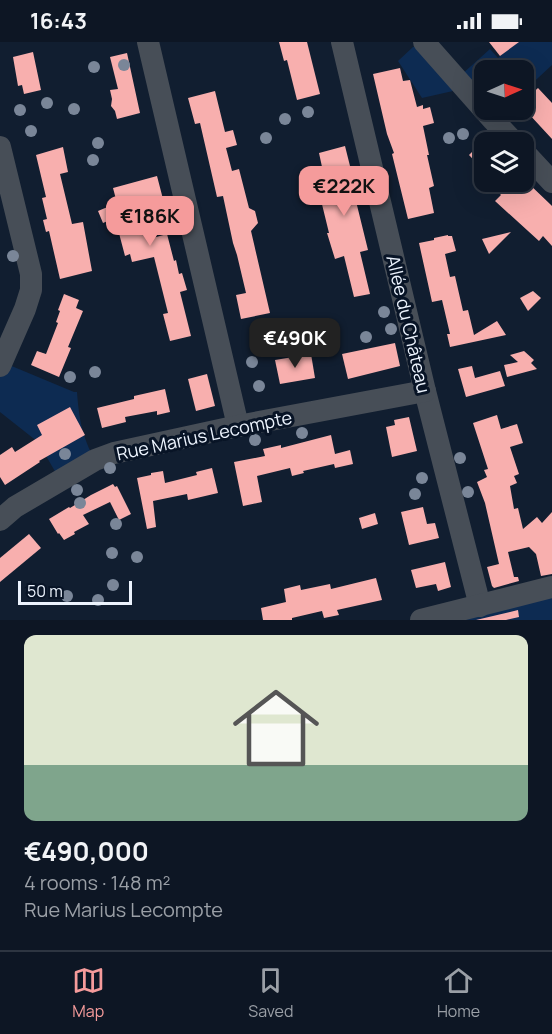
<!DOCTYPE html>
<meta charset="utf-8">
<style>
:root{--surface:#0d1624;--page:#1b2331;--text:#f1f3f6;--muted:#9a9fa6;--line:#2d3541;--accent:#f59b9b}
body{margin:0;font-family:Manrope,sans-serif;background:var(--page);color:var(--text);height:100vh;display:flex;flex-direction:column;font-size:22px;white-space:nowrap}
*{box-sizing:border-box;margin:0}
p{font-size:20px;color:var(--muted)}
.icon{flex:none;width:33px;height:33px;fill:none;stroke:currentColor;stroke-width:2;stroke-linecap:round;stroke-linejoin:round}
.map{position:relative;height:578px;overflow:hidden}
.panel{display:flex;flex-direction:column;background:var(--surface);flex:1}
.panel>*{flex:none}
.needle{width:39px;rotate:87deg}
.tools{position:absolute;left:474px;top:18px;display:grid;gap:12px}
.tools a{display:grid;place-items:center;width:60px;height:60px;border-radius:12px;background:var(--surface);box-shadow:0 6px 24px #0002,0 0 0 2px var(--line);font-size:30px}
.scale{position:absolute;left:18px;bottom:15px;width:114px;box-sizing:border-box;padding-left:6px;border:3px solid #ecf3fd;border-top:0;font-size:16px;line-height:21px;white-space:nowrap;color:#ecf3fd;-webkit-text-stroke:4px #081426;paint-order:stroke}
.price{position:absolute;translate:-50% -51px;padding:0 14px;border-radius:12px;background:var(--accent);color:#111;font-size:20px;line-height:39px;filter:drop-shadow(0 2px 3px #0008)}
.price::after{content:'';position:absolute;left:50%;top:36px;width:18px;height:14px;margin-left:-9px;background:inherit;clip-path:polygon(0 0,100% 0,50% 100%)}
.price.selected{background:#222;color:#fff}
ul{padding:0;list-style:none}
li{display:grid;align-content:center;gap:12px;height:318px;padding:0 24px}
li span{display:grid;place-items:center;height:186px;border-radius:12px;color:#555}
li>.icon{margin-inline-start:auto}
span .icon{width:108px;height:108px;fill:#fffc;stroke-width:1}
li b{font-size:26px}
.status{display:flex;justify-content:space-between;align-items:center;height:42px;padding:0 30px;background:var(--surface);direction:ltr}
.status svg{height:16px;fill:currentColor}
.dock{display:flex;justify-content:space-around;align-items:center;height:84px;border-top:2px solid var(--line);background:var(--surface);font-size:16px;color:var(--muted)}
.dock a{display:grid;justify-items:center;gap:3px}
.dock .selected{color:var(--accent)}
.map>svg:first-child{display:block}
</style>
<div class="status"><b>16:43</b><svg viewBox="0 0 49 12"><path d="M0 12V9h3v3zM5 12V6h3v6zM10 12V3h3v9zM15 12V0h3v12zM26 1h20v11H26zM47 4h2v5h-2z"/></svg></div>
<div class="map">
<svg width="552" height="578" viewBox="0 0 552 578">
<rect width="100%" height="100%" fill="#111e30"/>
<g fill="#0d2b52">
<polygon points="510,0 552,0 552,23 524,49 524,28 484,28 484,58 461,33 490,7 498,16 513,3"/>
<polygon points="413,5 419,5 453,49 422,56 398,19"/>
<path d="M2,320L74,350H77C79,376 82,395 95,418L60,438L38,400L0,370V324Z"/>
<polygon points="552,555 552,578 459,578"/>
</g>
<g fill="#f8afae">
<polygon points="279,0 307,0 320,52 297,58 287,18 284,19"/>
<polygon points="489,0 519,0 500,14"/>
<polygon points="33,10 41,48 24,52 22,43 18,44 13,15"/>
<polygon points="127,11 140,71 117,77 115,69 111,64 112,57 110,48 118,47 110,15"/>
<polygon points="400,26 403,39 410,38 417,65 423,63 423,67 430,65 434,81 423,84 429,113 427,113 434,144 429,146 434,171 408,177 392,112 394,111 387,92 373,32"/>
<polygon points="538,46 552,61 552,97 528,71 530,69 524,63 524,59"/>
<polygon points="215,49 225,90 233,88 237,103 226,106 232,129 239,127 249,166 255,169 258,181 251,189 270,271 241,277 236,253 246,251 237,213 233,201 223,154 217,155 200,81 195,82 188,56"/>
<polygon points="484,98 484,129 469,113"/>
<polygon points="345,104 351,128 350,129 353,147 368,208 360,210 370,252 354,255 344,214 335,217 327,191 329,191 319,150 327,148 319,111"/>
<polygon points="63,105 68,130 60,132 72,182 83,180 92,229 60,237 49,189 46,190 43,178 47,177 42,156 46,155 36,113"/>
<polygon points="157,134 163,157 140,164 149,197 167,192 174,219 176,218 179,232 182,231 187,248 180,250 191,294 170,299 163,272 168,271 154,215 132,220 130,212 125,214 115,176 103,181 98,169 117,161 113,146"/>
<polygon points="489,140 527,140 550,162 552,164 552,204 543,194 539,199 495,159 501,153"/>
<polygon points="511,190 489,212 482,197"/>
<polygon points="448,193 448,194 452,194 456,209 445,212 450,235 455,234 463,269 468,268 474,293 497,279 506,293 450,305 447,292 450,292 442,258 432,260 419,201 434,198 434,196"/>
<polygon points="533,249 541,256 528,269 520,256"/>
<polygon points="64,252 79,258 76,266 83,269 68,305 71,306 59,335 31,323 37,309 46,312 58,281 56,280 60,269 58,268"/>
<polygon points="395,301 400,324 348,337 342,312"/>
<polygon points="524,309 534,318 531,321 537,327 507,335 504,323 518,320 510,313"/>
<polygon points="311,312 315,336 280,342 275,318"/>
<polygon points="472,324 475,336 500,329 505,344 466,355 458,327"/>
<polygon points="207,332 215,364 196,369 188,337"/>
<polygon points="165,347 170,370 157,373 157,369 125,375 126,380 102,386 97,366 134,357 134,354"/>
<polygon points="70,365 85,393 39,419 40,420 5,443 0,435 0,413 12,405 15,410 42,393 37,383"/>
<polygon points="497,373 501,387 517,382 523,401 510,405 519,432 514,434 517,441 510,444 514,467 518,466 523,487 537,475 542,481 552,470 552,532 541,534 536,512 529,505 508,510 514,535 518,535 519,539 494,546 492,544 487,525 499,522 485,461 477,440 487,435 484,428 488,427 473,381"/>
<polygon points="409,375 417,409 392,415 386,385 395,383 394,378"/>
<polygon points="331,393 335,412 350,408 353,422 335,426 334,422 303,429 304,431 292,434 290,426 257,434 262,460 243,464 234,420 265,414 263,407 281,403 281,406"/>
<polygon points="212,426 218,451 188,458 187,452 153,459 156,485 147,487 137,436 151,433 151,431 163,429 165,441 197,433 196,430"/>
<polygon points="113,442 115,445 117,444 131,472 119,478 110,460 83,473 89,482 74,490 75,492 64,498 59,491 58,492 49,477 69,465 70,466 91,453"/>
<polygon points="423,465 427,482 435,481 439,496 409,503 401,470"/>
<polygon points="375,471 378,482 362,487 359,476"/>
<polygon points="29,492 41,506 0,540 0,516"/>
<polygon points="445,520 451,545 438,549 436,542 416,546 411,528"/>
<polygon points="376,536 382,558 337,568 339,573 324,576 322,569 292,576 292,578 263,578 261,566 286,560 284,547 300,543 301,548 330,542 331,547"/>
<polygon points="518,568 519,575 506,578 476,578"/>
</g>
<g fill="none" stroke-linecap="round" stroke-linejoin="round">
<g stroke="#474e57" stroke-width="22">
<polyline points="148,0 238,384"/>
<polyline points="342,0 425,349 480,564"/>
<polyline points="424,0 493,78 514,100"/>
<polyline points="0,105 31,232 31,248 25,267 0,324"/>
<polyline points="524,110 552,140"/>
<polyline points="0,478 15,465 95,418 114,411 238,384 425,349"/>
<polyline points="421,578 552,545"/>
</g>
</g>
<g fill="#7a8698">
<circle cx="124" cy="23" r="6"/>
<circle cx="94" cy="25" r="6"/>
<circle cx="47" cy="61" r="6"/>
<circle cx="74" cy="67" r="6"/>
<circle cx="20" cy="68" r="6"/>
<circle cx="308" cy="70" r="6"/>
<circle cx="285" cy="77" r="6"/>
<circle cx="31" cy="89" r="6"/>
<circle cx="463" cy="92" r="6"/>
<circle cx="266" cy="96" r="6"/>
<circle cx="449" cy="96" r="6"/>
<circle cx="98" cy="101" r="6"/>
<circle cx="93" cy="118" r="6"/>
<circle cx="13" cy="214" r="6"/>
<circle cx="384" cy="270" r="6"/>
<circle cx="391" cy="287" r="6"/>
<circle cx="366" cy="295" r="6"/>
<circle cx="252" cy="320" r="6"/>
<circle cx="95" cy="330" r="6"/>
<circle cx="70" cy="335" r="6"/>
<circle cx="259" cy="344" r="6"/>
<circle cx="302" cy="391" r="6"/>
<circle cx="255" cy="398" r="6"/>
<circle cx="65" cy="412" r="6"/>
<circle cx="460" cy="416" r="6"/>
<circle cx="110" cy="426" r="6"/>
<circle cx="422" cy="436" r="6"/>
<circle cx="77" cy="448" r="6"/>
<circle cx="468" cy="450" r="6"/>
<circle cx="415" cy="452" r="6"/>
<circle cx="80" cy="461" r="6"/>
<circle cx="116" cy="482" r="6"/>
<circle cx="112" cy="511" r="6"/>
<circle cx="137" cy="515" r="6"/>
<circle cx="113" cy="543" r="6"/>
<circle cx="67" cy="554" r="6"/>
<circle cx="98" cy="558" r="6"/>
</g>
<g text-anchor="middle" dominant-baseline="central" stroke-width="6" stroke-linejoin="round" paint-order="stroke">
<g font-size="18" fill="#ecf3fd" stroke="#081426">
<text transform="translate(409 282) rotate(77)">Allée du Château</text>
<text transform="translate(204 393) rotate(-12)">Rue Marius Lecompte</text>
</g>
</g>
</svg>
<div class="tools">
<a><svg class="needle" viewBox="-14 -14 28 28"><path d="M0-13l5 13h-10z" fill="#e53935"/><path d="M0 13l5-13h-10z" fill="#9a9fa6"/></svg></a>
<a><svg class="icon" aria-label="layers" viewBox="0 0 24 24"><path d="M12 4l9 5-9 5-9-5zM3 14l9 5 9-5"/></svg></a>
</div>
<div class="scale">50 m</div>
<b class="price" style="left:344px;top:175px">€222K</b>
<b class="price" style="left:150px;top:205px">€186K</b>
<b class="price selected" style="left:295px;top:327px">€490K</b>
</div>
<section class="panel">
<ul>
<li><span style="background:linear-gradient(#dfe7d0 70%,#7fa58c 0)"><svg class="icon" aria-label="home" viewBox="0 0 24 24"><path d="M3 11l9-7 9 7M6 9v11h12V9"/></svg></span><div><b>€490,000</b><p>4 rooms · 148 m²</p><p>Rue Marius Lecompte</p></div></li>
</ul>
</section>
<nav class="dock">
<a class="selected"><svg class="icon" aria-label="map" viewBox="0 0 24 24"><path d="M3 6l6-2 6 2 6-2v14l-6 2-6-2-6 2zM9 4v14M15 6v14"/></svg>Map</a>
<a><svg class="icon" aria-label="saved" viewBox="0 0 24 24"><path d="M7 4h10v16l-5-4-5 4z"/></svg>Saved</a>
<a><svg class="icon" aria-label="home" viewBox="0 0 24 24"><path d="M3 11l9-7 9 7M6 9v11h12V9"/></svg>Home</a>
</nav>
